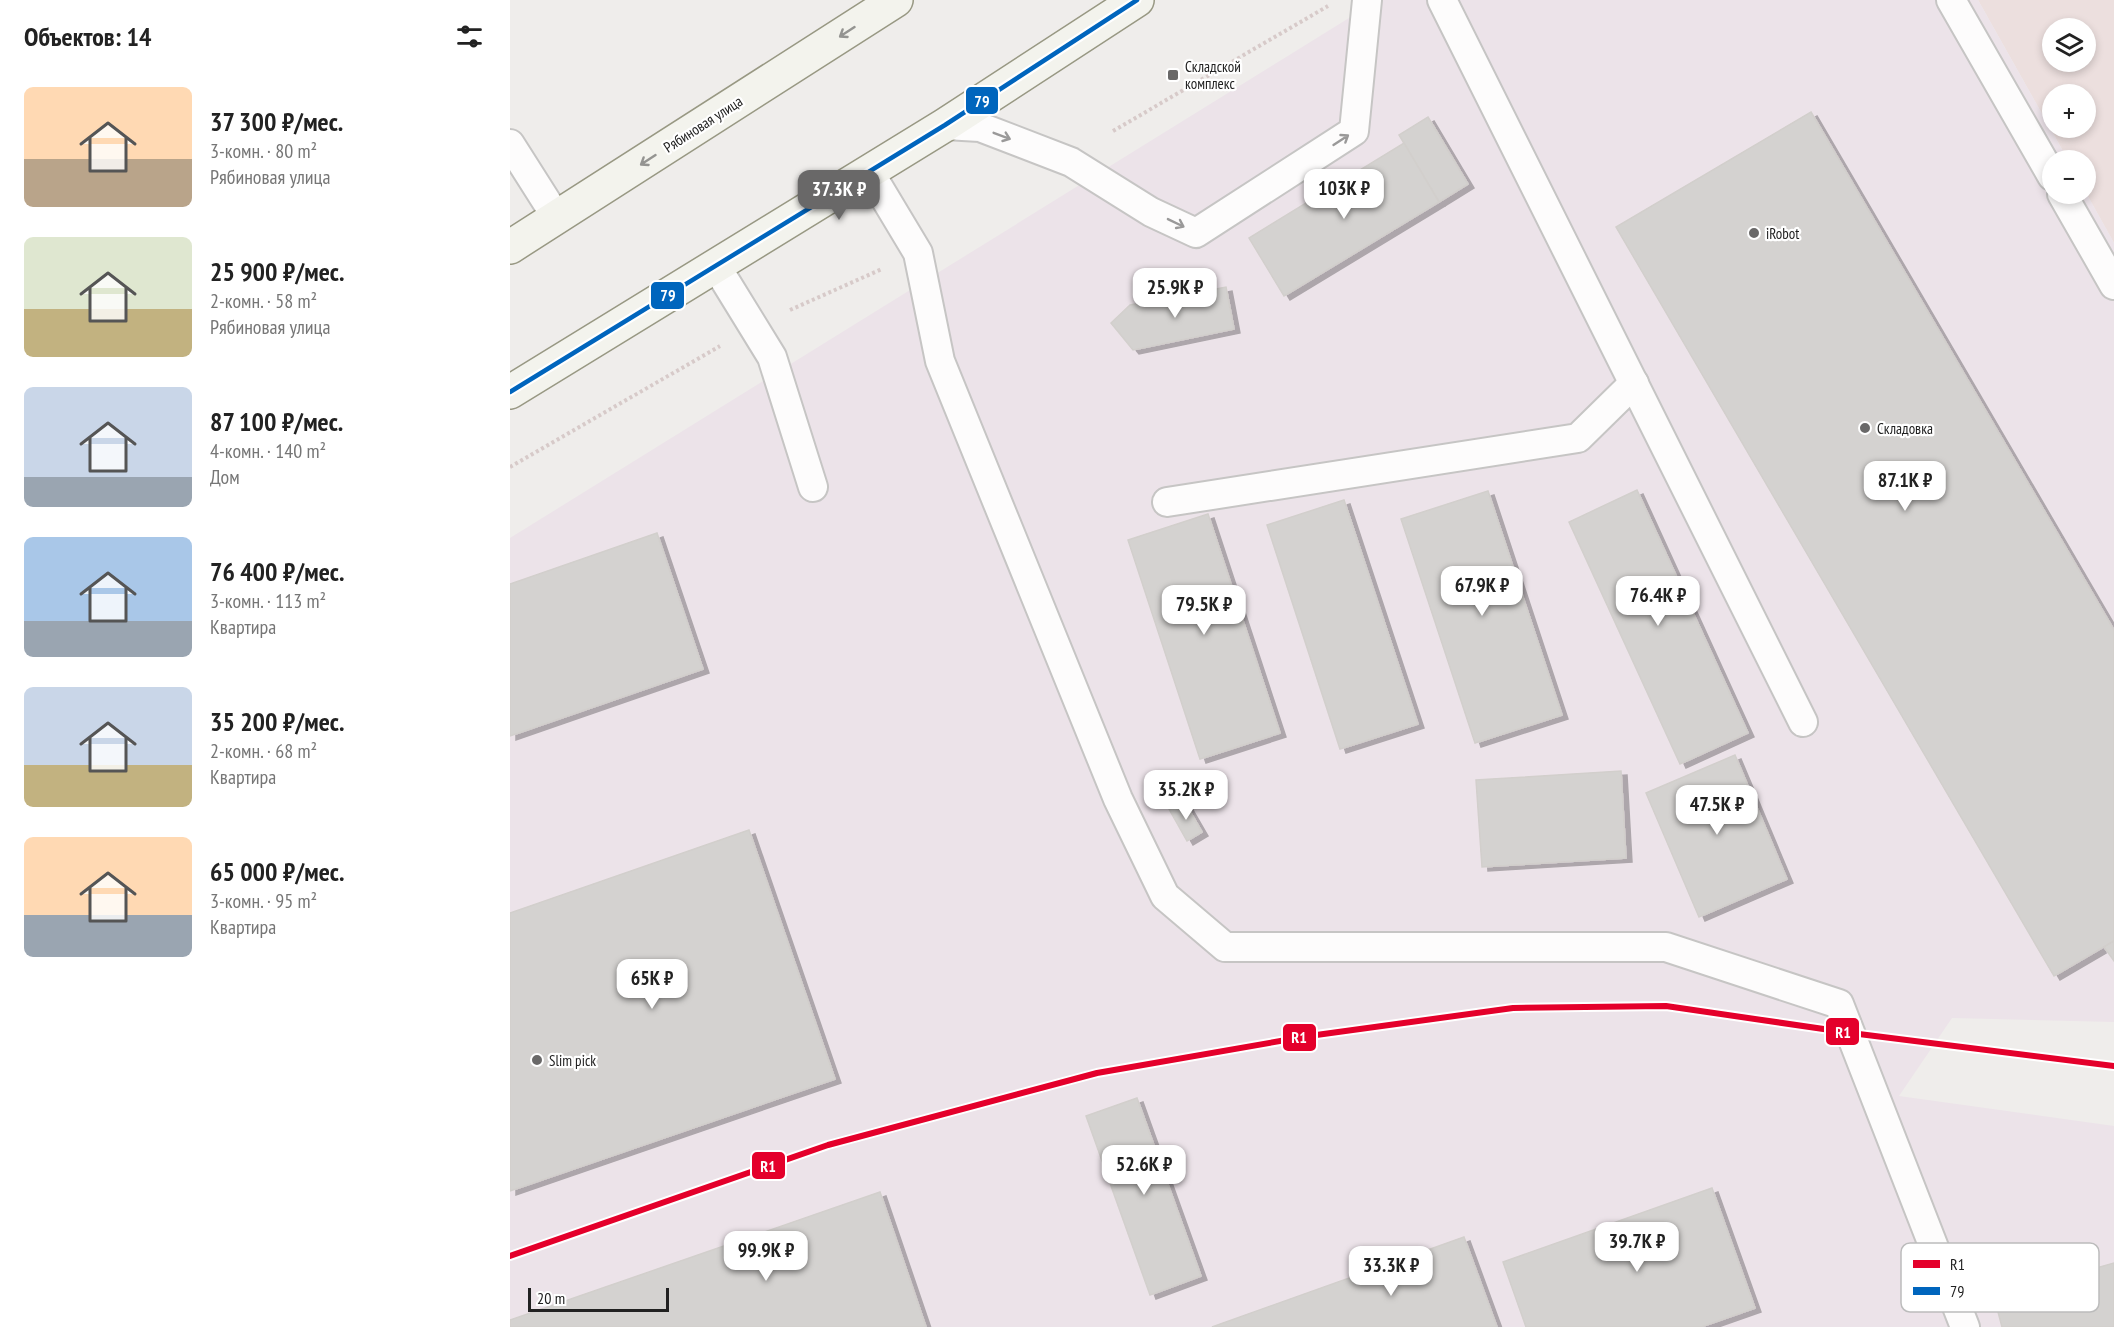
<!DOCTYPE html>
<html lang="ru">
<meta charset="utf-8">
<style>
:root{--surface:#fff;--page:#f6f6f6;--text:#222;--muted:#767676;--accent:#696868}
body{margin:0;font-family:"PT Sans Narrow",sans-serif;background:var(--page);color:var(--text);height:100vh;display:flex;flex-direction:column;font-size:22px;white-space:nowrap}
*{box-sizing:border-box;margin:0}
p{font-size:20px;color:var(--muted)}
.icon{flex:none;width:33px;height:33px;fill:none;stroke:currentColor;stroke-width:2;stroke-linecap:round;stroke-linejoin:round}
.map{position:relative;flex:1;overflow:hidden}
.side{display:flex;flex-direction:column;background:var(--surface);width:510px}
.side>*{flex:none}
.fabs{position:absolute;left:1532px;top:18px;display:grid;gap:12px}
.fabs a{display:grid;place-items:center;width:54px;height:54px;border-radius:50%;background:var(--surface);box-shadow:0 3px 9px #0003;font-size:30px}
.scale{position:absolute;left:18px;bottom:15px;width:141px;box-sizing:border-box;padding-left:6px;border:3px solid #212121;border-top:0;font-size:16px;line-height:21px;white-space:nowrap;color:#212121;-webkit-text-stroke:4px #fff;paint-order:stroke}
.price{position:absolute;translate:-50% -51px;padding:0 14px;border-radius:12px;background:#fff;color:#222;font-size:20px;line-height:39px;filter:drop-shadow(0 2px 3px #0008)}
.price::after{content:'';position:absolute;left:50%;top:36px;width:18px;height:14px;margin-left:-9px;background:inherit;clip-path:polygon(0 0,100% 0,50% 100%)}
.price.on{background:var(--accent);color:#fff}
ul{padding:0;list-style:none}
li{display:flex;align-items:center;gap:18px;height:150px;padding:0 24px}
li span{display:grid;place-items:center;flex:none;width:168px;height:120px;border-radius:9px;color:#555}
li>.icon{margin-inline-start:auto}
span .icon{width:72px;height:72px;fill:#fffc;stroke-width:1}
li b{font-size:26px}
h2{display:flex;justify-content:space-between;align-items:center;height:72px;padding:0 24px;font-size:26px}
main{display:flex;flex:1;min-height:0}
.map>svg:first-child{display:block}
</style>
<main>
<section class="side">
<h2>Объектов: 14<svg class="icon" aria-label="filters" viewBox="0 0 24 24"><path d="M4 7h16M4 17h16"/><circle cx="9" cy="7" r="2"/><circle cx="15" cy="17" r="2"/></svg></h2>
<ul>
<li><span style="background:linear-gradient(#ffd9b3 60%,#b9a48a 0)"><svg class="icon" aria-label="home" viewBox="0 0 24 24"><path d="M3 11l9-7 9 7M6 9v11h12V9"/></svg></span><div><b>37 300 ₽/мес.</b><p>3-комн. · 80 m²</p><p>Рябиновая улица</p></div></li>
<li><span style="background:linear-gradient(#dfe7d0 60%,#c2b280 0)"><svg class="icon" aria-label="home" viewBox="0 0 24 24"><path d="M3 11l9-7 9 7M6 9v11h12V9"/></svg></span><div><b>25 900 ₽/мес.</b><p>2-комн. · 58 m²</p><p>Рябиновая улица</p></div></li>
<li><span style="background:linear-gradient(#c9d6e8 75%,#9aa5b1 0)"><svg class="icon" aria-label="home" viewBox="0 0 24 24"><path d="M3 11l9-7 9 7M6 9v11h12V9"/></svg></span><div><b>87 100 ₽/мес.</b><p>4-комн. · 140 m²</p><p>Дом</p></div></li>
<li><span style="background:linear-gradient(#a9c7e8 70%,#9aa5b1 0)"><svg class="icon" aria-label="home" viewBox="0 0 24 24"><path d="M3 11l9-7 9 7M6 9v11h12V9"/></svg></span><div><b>76 400 ₽/мес.</b><p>3-комн. · 113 m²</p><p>Квартира</p></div></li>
<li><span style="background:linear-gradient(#c9d6e8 65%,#c2b280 0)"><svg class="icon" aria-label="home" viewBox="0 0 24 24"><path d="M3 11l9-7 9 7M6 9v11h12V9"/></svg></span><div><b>35 200 ₽/мес.</b><p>2-комн. · 68 m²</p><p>Квартира</p></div></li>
<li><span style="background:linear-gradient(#ffd9b3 65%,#9aa5b1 0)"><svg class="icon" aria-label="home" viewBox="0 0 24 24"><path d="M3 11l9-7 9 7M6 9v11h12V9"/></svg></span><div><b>65 000 ₽/мес.</b><p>3-комн. · 95 m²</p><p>Квартира</p></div></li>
</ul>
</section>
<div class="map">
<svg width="1604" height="1327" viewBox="0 0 1604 1327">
<defs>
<filter id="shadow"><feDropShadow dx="6" dy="4" stdDeviation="0" flood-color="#0004"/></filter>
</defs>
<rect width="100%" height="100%" fill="#efedeb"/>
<path fill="#ecdfde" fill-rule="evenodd" d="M1468,0H1604V243L1575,191V160H1558ZM1542,28H1575V62H1542ZM1542,94H1575V128H1542Z"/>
<polygon fill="#ece3e9" points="868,0 1468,0 1558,160 1542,160 1542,194 1575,194 1575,191 1604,243 1604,1022 1442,1018 1389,1096 1604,1126 1604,1327 0,1327 0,538"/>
<g fill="#d4d2d0" stroke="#d2cfcc" stroke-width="1.5" filter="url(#shadow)">
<polygon points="1301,112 1604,630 1604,941 1544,976 1106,227"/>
<polygon points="918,117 958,184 929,202 889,135"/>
<polygon points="894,143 929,202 774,296 739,238"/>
<polygon points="716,287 724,329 623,350 601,323 620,305"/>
<polygon points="1127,490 1238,733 1170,764 1059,522"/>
<polygon points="978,491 1052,715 965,743 891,519"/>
<polygon points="834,500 908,724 830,749 757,525"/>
<polygon points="698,514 770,733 690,759 618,540"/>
<polygon points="147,533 193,669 0,736 0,584"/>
<polygon points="1225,755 1277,879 1189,917 1136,793"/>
<polygon points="1111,771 1116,858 972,867 966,780"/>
<polygon points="674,801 692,832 677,841 659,809"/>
<polygon points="239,830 325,1079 0,1191 0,913"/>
<polygon points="1604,941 1604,961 1594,947"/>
<polygon points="627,1098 691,1276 640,1295 576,1116"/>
<polygon points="1202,1188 1245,1308 1191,1327 1016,1327 993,1262"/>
<polygon points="370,1192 416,1327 0,1327 0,1320"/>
<polygon points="954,1237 987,1327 702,1327"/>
<polygon points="1604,1263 1604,1327 1492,1327 1484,1297"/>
</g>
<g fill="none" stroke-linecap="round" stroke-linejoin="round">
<g stroke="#c6c5c4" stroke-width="32">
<g id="service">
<polyline points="932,0 1293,722"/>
<polyline points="1441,0 1542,176"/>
<polyline points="435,125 470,127 561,162 641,212 686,233 844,131 857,0"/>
<polyline points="0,144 47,218"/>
<polyline points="360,173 408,253 430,361 608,799 655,896 715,947 1156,947 1329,1004 1455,1327"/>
<polyline points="1552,194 1604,285"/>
<polyline points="206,266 262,357 303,487"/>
<polyline points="657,502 1068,438 1124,383"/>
</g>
</g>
<g stroke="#989883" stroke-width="36">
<g id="secondary">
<polyline points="0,247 386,0"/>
<polyline points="0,392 435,125 627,0"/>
</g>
</g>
<g stroke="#d7cac9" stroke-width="4" stroke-dasharray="3 3" stroke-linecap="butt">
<polyline points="603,131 818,6"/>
<polyline points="280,310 372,269"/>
<polyline points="0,467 210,346"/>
</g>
<use href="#service" stroke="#fdfcfc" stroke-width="28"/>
<use href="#secondary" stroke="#f3f3ed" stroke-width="33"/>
<g stroke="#fff" stroke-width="9">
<polyline id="bus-1" points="0,392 435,125 627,0"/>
</g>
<use href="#bus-1" stroke="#0065bd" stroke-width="4.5"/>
<g stroke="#fff" stroke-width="10">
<polyline id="rail-1" points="0,1256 318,1145 587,1073 799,1036 1003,1008 1156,1006 1341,1033 1604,1066"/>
</g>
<use href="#rail-1" stroke="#e4002b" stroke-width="6"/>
</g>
<defs><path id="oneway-shaft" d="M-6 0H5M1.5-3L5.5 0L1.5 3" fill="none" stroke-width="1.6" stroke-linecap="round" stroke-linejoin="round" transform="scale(1.5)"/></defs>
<g stroke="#949491">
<use href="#oneway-shaft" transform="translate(337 32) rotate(147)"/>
<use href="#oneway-shaft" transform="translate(138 160) rotate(147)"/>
</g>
<g stroke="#9a9999">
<use href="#oneway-shaft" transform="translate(492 136) rotate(21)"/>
<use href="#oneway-shaft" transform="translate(831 140) rotate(-33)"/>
<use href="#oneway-shaft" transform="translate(666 223) rotate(26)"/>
</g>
<g fill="#696868" stroke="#fff" stroke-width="2">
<rect x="657" y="69" width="12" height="12" rx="3"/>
<circle cx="1244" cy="233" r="6"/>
<circle cx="1355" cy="428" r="6"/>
<circle cx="27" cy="1060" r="6"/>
</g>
<g text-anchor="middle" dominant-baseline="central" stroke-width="4.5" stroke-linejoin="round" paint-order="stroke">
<g font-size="15" fill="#212121" stroke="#fff" text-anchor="start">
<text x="675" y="66">Складской<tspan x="675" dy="17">комплекс</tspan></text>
<text x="1256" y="233">iRobot</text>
<text x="1367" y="428">Складовка</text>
<text x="39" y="1060">Slim pick</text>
</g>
<g font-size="15" fill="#212121" stroke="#fff">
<text transform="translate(193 124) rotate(-33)">Рябиновая улица</text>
</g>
</g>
<rect x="1391" y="1243" width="198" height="69" rx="9" fill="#fff" stroke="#bcbcbc" stroke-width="1.5"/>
<rect x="1403" y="1260" width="27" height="8" fill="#e4002b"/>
<rect x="1403" y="1287" width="27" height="8" fill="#0065bd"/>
<g font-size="16" fill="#212121">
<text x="1440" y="1270">R1</text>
<text x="1440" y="1297">79</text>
</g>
<g stroke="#fff" stroke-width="2">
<rect x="455" y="86" width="34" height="29" rx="6" fill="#0065bd"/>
<rect x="140" y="281" width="35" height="29" rx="6" fill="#0065bd"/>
<rect x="1315" y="1017" width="35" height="29" rx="6" fill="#e4002b"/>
<rect x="772" y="1023" width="35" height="29" rx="6" fill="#e4002b"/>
<rect x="241" y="1151" width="35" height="29" rx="6" fill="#e4002b"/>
</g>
<g font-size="16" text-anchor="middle" font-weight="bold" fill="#fff">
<text x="472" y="107">79</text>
<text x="158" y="301">79</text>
<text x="1333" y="1038">R1</text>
<text x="789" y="1043">R1</text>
<text x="258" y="1172">R1</text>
</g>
</svg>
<div class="fabs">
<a><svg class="icon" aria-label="layers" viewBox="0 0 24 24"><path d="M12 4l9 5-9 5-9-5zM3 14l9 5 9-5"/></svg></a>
<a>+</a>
<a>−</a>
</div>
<div class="scale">20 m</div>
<b class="price" style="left:834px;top:220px">103K ₽</b>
<b class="price on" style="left:329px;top:221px">37.3K ₽</b>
<b class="price" style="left:665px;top:319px">25.9K ₽</b>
<b class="price" style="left:1395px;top:512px">87.1K ₽</b>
<b class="price" style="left:972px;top:617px">67.9K ₽</b>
<b class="price" style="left:1148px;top:627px">76.4K ₽</b>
<b class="price" style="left:694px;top:636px">79.5K ₽</b>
<b class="price" style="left:676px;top:821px">35.2K ₽</b>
<b class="price" style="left:1207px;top:836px">47.5K ₽</b>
<b class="price" style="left:142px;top:1010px">65K ₽</b>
<b class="price" style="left:634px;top:1196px">52.6K ₽</b>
<b class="price" style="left:1127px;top:1273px">39.7K ₽</b>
<b class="price" style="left:256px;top:1282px">99.9K ₽</b>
<b class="price" style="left:881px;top:1297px">33.3K ₽</b>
</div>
</main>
